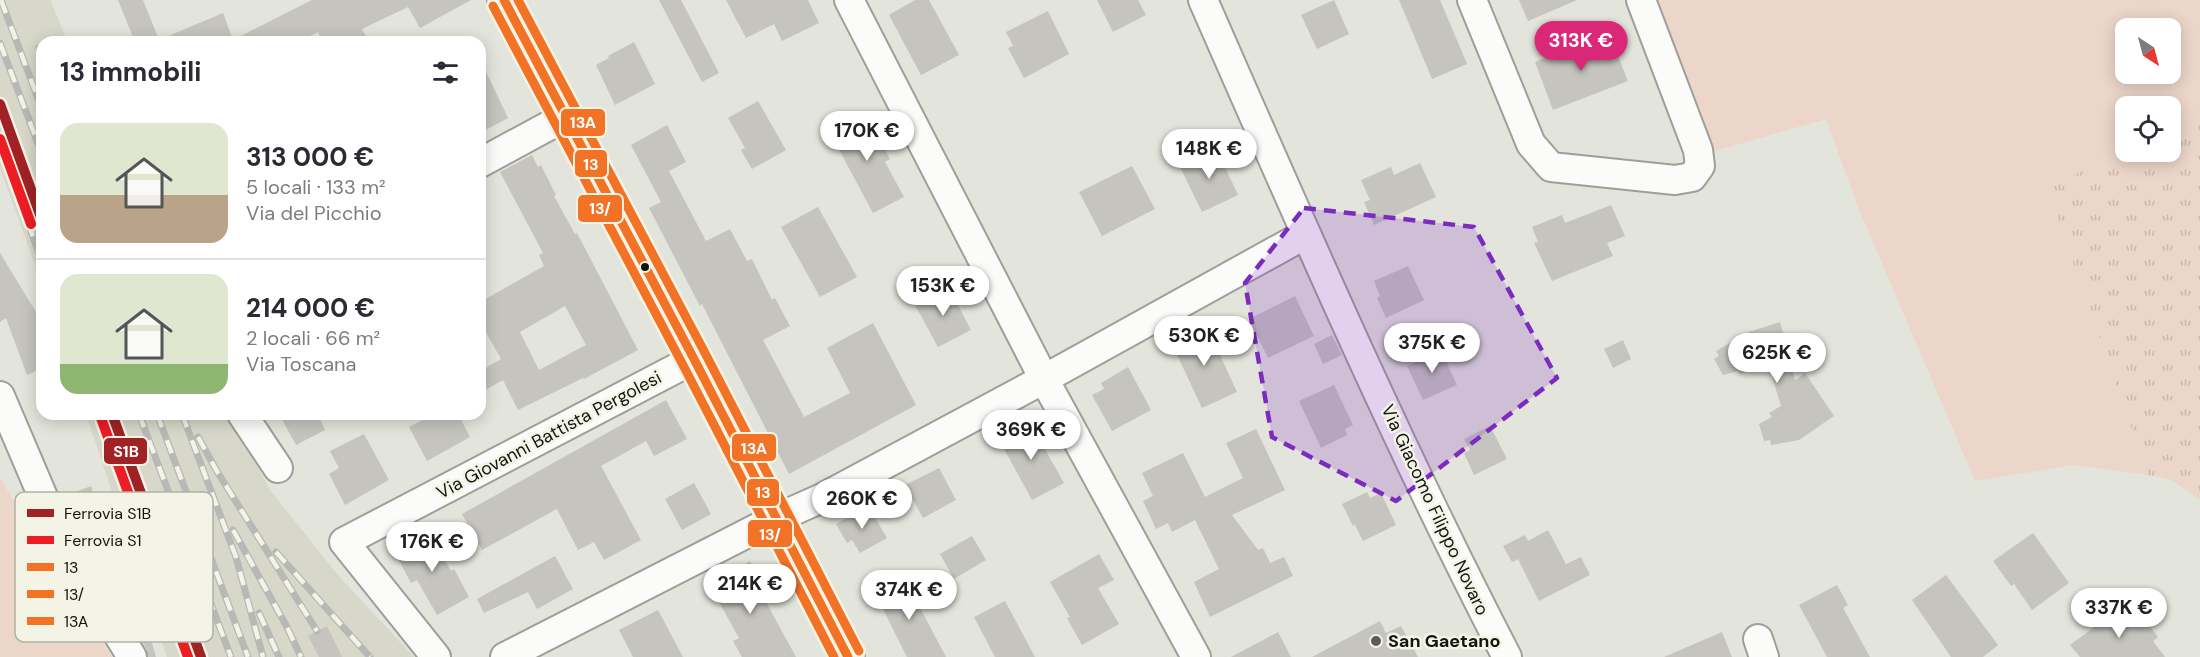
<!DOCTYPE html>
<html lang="it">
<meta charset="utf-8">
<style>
:root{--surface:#fff;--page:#f7f7f7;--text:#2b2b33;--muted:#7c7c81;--line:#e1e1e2;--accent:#db2777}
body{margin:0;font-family:"DM Sans",sans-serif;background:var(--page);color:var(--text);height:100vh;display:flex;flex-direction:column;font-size:22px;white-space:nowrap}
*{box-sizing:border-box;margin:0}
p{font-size:20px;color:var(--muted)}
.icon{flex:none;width:33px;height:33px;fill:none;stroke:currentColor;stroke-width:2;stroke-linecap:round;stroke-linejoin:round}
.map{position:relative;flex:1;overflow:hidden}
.drawer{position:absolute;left:36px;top:36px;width:450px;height:384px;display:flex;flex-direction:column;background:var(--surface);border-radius:18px;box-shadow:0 3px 15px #0003}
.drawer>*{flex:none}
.needle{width:39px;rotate:144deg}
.buttons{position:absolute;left:2115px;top:18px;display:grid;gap:12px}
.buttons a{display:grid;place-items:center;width:66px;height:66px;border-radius:12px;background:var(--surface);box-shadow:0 3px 15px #0003;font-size:30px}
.price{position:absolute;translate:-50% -51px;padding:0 14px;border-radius:21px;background:#fff;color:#222;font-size:20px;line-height:39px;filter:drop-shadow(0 2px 3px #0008)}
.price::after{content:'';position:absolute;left:50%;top:36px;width:18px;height:14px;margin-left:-9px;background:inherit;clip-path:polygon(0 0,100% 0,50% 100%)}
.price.selected{background:var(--accent);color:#fff}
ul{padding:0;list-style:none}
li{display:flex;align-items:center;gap:18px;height:150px;padding:0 24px}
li+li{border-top:2px solid var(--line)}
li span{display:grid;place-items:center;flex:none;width:168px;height:120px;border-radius:18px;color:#555}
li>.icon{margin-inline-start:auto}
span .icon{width:72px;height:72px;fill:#fffc;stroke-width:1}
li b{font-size:26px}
h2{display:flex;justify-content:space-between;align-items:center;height:72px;padding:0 24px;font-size:26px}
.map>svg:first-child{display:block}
</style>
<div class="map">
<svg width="2200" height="657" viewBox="0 0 2200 657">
<defs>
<pattern id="park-tufts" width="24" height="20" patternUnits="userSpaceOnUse" patternTransform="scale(1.5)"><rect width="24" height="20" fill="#ecd6ca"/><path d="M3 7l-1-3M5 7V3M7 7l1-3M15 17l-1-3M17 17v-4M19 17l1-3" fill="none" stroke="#cab7ac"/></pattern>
</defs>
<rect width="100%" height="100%" fill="#e3e4dc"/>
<g fill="#d7d8c9">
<polygon points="0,0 50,0 68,42 42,42 42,284 0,168"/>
<polygon points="86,414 230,414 270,490 337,574 414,657 167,657"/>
</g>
<g fill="#ecd6ca" fill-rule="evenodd">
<path d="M1646,0H2200V113L2171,128L2170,106H2126L2125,150L2048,188L2148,475L2074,465L1975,481L1858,207L1826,119L1705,154ZM2126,28H2170V74H2126Z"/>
<polygon points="0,477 29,529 112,657 0,657"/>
</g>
<polygon fill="url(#park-tufts)" points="2200,113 2200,500 2172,480 2148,475 2047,188 2125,150 2126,152 2170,152 2171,128"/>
<g fill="#c5c4be" fill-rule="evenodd">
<polygon points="118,0 143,0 159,40 223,13 233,40 312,0 471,0 420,28 408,7 362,29 369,42 323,42 318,32 297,42 279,42 277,38 262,42 135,42"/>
<polygon points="659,0 681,0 719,73 702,82"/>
<polygon points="726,0 808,0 819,23 782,41 774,24 746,38"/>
<polygon points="915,0 929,0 959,55 921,75 889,15"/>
<polygon points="1097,0 1138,0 1146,15 1113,32"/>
<polygon points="1334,0 1349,34 1317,49 1301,15"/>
<polygon points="1399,0 1440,0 1467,64 1432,79"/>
<polygon points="1519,0 1577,0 1528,21"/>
<polygon points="1048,11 1069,54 1024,78 1008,48 1013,46 1006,32"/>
<polygon points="1609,33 1628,81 1553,110 1535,62"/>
<polygon points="634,42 655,84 615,105 596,65 609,58 608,56"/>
<polygon points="480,59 508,118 480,133"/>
<polygon points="758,101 786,150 752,169 741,150 745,148 728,118"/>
<polygon points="865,112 890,159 885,162 904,197 873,213 829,131"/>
<polygon points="667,125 686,162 669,171 706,241 730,229 747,261 752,259 772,300 775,298 790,326 763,340 804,417 850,393 827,348 873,323 916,405 789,474 702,304 700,306 649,208 661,202 631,145"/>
<polygon points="1216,148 1238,195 1202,212 1179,165"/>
<path d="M532,155L538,167L541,165L556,195L554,196L575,234L577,233L638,350L584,379L583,378L518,410L503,380L480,393V371L501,359L480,322V302L544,266L539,255L543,253L500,172ZM565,306L586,345L539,370L520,332Z"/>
<polygon points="1420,163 1436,197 1374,225 1364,202 1370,200 1361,180 1391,167 1394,175"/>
<polygon points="1132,166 1155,209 1102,236 1079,192"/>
<polygon points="1611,205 1625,236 1607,243 1613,256 1552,281 1534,243 1538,242 1532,227 1562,215 1565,223"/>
<polygon points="818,207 857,277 820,297 781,227"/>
<polygon points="0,253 42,322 42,368 27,375 6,318 0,322"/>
<polygon points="1408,266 1424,300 1386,318 1377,298 1380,296 1374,281"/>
<polygon points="949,288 971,330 938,347 915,305"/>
<polygon points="1295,296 1314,336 1268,358 1249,319"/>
<polygon points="1780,322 1795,380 1805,373 1834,416 1799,440 1771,445 1770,440 1764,441 1759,424 1772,417 1769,413 1781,406 1769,366 1739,374 1738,371 1723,375 1714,359 1719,356 1716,351 1749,332"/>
<polygon points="1207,327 1237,392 1202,408 1171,342"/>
<polygon points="1332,335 1342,355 1323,364 1314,344"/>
<polygon points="1623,340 1631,359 1613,368 1604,349"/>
<polygon points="1439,346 1457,385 1423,400 1407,366 1421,360 1419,355"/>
<polygon points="1128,367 1151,410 1112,431 1092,395 1104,389 1101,383"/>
<polygon points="1334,385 1353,425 1345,429 1347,435 1321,448 1299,401"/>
<polygon points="666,400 687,439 654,456 646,441 601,466 641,540 604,560 594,542 578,550 557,509 482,550 462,514"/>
<polygon points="279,414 318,414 325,430 296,445"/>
<polygon points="434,414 458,414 470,437 427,461 409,427"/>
<polygon points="1029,421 1064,483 1032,500 998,438"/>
<polygon points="1490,426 1507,459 1474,475 1464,453 1470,450 1464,439"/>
<polygon points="1256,429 1285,490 1232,515 1258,550 1263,548 1270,563 1284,557 1293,576 1210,617 1194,582 1219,569 1195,520 1172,532 1168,523 1156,529 1143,501 1153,496 1142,473 1183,453 1205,497 1243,478 1226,443"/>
<polygon points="364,434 389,480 345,505 329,474 339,468 330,451"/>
<polygon points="939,468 956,500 923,518 905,485"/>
<polygon points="694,483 711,514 682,530 665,499"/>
<polygon points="91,486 105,530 81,539 70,518 63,497"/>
<polygon points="1367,492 1370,498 1381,493 1396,525 1363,541 1355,525 1353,526 1342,504"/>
<polygon points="868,506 887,538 860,553 852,540 847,543 836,524"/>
<polygon points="1548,530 1566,564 1581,557 1590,575 1539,601 1518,559 1512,562 1503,546 1525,535 1528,541"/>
<polygon points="429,532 451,571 454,569 469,597 437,615 417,580 411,583 394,551"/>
<polygon points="2033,533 2069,583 2032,610 2014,584 2011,586 1993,561"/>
<polygon points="972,536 986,560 954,579 940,554"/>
<polygon points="123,552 146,622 156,657 148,657 146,648 109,588 100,560"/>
<polygon points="1099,554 1114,580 1098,588 1119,624 1082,645 1067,618 1070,617 1050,582"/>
<polygon points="555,556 573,589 537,609 528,592 484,613 477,599"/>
<polygon points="750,561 760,579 755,582 796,657 742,657 733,641 739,638 709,584"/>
<polygon points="1946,575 1998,645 1983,657 1951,657 1912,600"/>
<polygon points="908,578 919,598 916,600 946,657 907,657 876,595"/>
<polygon points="1837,585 1848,605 1843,608 1870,657 1827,657 1799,605"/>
<polygon points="1005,601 1035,657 995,657 974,617"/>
<polygon points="2122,607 2134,623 2143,617 2158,637 2153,641 2165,657 2080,657 2070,645"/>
<polygon points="658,610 683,657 633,657 619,630"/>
<polygon points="1380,621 1386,633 1401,626 1418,657 1312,657"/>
<polygon points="327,626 342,657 319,657 308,636"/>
<polygon points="1278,632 1291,657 1231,657"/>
<polygon points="1722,632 1732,657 1664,657"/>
</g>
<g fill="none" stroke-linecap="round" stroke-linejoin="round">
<g stroke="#9e9f99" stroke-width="32">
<g id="minor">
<polyline points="849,0 1044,379 1196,657"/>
<path d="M1203,0C1300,221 1396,443 1507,657"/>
<polyline points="1472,0 1531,144 1551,167 1675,180 1692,177 1700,166 1698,150 1641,0"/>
<polyline points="480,163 565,117"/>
<polyline points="0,396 55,525 81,574 132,657"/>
<polyline points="242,414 278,468"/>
<polyline points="1758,639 1764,657"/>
<polyline points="436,657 344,542 694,359"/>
<polyline points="505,657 775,519 822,498 1044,379 1306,234"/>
</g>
</g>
<g stroke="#a4b0a0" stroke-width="36">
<polyline id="primary" points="504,0 694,359 848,657"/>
</g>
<use href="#minor" stroke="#fbfbfa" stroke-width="28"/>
<use href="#primary" stroke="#e8efe6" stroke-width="33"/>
<g stroke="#b8b8b7" stroke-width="7">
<g id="rail">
<polyline points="1,0 42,109"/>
<polyline points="0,43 42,154"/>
<polyline points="39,48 42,56"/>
<polyline points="0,144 42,262"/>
<polyline points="97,414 185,657"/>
<polyline points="139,414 231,657"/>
<polyline points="157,414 248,657"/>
<polyline points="182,414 236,557 263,657"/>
<polyline points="198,437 218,473 317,631"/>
<polyline points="233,530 287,627 301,657"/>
<polyline points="276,552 370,657"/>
<polyline points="259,613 279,657"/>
</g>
</g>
<use href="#rail" stroke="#f3f4e6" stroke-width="4.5" stroke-dasharray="14" stroke-linecap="butt"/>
<g stroke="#f3f4e6" stroke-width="14">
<polyline id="bus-1" points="504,0 694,359 848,657"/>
</g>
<g stroke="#f3f4e6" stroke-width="14">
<polyline id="bus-2" points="493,6 683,365 834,657"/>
</g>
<g stroke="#f3f4e6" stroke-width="14">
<polyline id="bus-3" points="518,0 705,353 859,651"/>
</g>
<use href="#bus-1" stroke="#f37326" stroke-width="9"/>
<use href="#bus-2" stroke="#f37326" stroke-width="9"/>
<use href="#bus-3" stroke="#f37326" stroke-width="9"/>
<g stroke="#f3f4e6" stroke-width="15">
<g id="rail-1">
<polyline points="0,104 42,220"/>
<polyline points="112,414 201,657"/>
</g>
</g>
<g stroke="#f3f4e6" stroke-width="15">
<g id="rail-2">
<polyline points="0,139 31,224"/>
<polyline points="101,418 188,657"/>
</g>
</g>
<use href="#rail-1" stroke="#a02225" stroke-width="10"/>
<use href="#rail-2" stroke="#ed1d24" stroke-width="10"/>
</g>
<path fill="#7b2cbf" fill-opacity="0.2" stroke="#7b2cbf" stroke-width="4.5" stroke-dasharray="12 8" stroke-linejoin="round" d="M1304,208L1474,227L1557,378L1396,501L1272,437L1245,283Z"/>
<circle fill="#14140f" stroke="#f3f4e6" stroke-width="2" cx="645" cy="267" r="5"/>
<circle fill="#5c5d57" stroke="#f3f4e6" stroke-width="2" cx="1376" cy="641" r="6"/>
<g text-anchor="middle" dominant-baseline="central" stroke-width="5" stroke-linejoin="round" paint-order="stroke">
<g font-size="18" fill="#14140f" stroke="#f3f4e6">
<text transform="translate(549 435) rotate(-28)">Via Giovanni Battista Pergolesi</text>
<text transform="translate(1435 510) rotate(65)">Via Giacomo Filippo Novaro</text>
</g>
<g font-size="18" font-weight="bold" fill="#14140f" stroke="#f3f4e6" text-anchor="start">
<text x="1388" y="641">San Gaetano</text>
</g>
</g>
<rect x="15" y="492" width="198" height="150" rx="9" fill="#f3f4e6" stroke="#b0b1a6" stroke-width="1.5"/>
<rect x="27" y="509" width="27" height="8" fill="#a02225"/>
<rect x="27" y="536" width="27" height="8" fill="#ed1d24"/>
<rect x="27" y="563" width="27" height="8" fill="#f37326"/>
<rect x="27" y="590" width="27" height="8" fill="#f37326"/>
<rect x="27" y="617" width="27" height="8" fill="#f37326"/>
<g font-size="16" fill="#14140f">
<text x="64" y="519">Ferrovia S1B</text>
<text x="64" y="546">Ferrovia S1</text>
<text x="64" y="573">13</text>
<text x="64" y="600">13/</text>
<text x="64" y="627">13A</text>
</g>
<g stroke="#f3f4e6" stroke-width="2">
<rect x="560" y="108" width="46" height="29" rx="6" fill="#f37326"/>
<rect x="574" y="149" width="34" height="29" rx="6" fill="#f37326"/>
<rect x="577" y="194" width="46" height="29" rx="6" fill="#f37326"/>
<rect x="731" y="433" width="46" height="29" rx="6" fill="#f37326"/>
<rect x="103" y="437" width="45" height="28" rx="6" fill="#a02225"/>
<rect x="746" y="478" width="34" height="29" rx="6" fill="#f37326"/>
<rect x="747" y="519" width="46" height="29" rx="6" fill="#f37326"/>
</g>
<g font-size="16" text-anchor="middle" font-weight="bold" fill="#fff">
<text x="583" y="128">13A</text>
<text x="591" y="170">13</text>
<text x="600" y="214">13/</text>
<text x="754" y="454">13A</text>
<text x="126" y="457">S1B</text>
<text x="763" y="498">13</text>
<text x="770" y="540">13/</text>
</g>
</svg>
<div class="buttons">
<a><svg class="needle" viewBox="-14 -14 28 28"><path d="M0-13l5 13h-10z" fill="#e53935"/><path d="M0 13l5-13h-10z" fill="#7c7c81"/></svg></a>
<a><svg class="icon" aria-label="locate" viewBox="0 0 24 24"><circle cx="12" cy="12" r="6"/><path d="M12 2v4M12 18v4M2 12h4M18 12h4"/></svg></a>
</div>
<b class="price selected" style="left:1581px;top:72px">313K €</b>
<b class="price" style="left:867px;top:162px">170K €</b>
<b class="price" style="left:1209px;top:180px">148K €</b>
<b class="price" style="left:943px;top:317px">153K €</b>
<b class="price" style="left:1204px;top:367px">530K €</b>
<b class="price" style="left:1432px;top:374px">375K €</b>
<b class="price" style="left:1777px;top:384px">625K €</b>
<b class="price" style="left:1031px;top:461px">369K €</b>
<b class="price" style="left:862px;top:530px">260K €</b>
<b class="price" style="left:432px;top:573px">176K €</b>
<b class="price" style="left:750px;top:615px">214K €</b>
<b class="price" style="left:909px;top:621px">374K €</b>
<b class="price" style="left:2119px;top:639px">337K €</b>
<section class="drawer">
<h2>13 immobili<svg class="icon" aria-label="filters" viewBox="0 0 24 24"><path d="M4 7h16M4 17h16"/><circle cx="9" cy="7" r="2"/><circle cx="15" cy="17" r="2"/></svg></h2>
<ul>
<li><span style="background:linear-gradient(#dfe7d0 60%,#b9a48a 0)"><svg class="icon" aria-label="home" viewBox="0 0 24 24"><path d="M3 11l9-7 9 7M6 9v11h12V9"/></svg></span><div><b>313 000 €</b><p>5 locali · 133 m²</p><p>Via del Picchio</p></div></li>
<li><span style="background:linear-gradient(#dfe7d0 75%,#8fb573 0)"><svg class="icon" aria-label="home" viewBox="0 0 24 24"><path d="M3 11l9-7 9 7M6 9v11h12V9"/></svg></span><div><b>214 000 €</b><p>2 locali · 66 m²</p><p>Via Toscana</p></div></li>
</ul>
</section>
</div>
